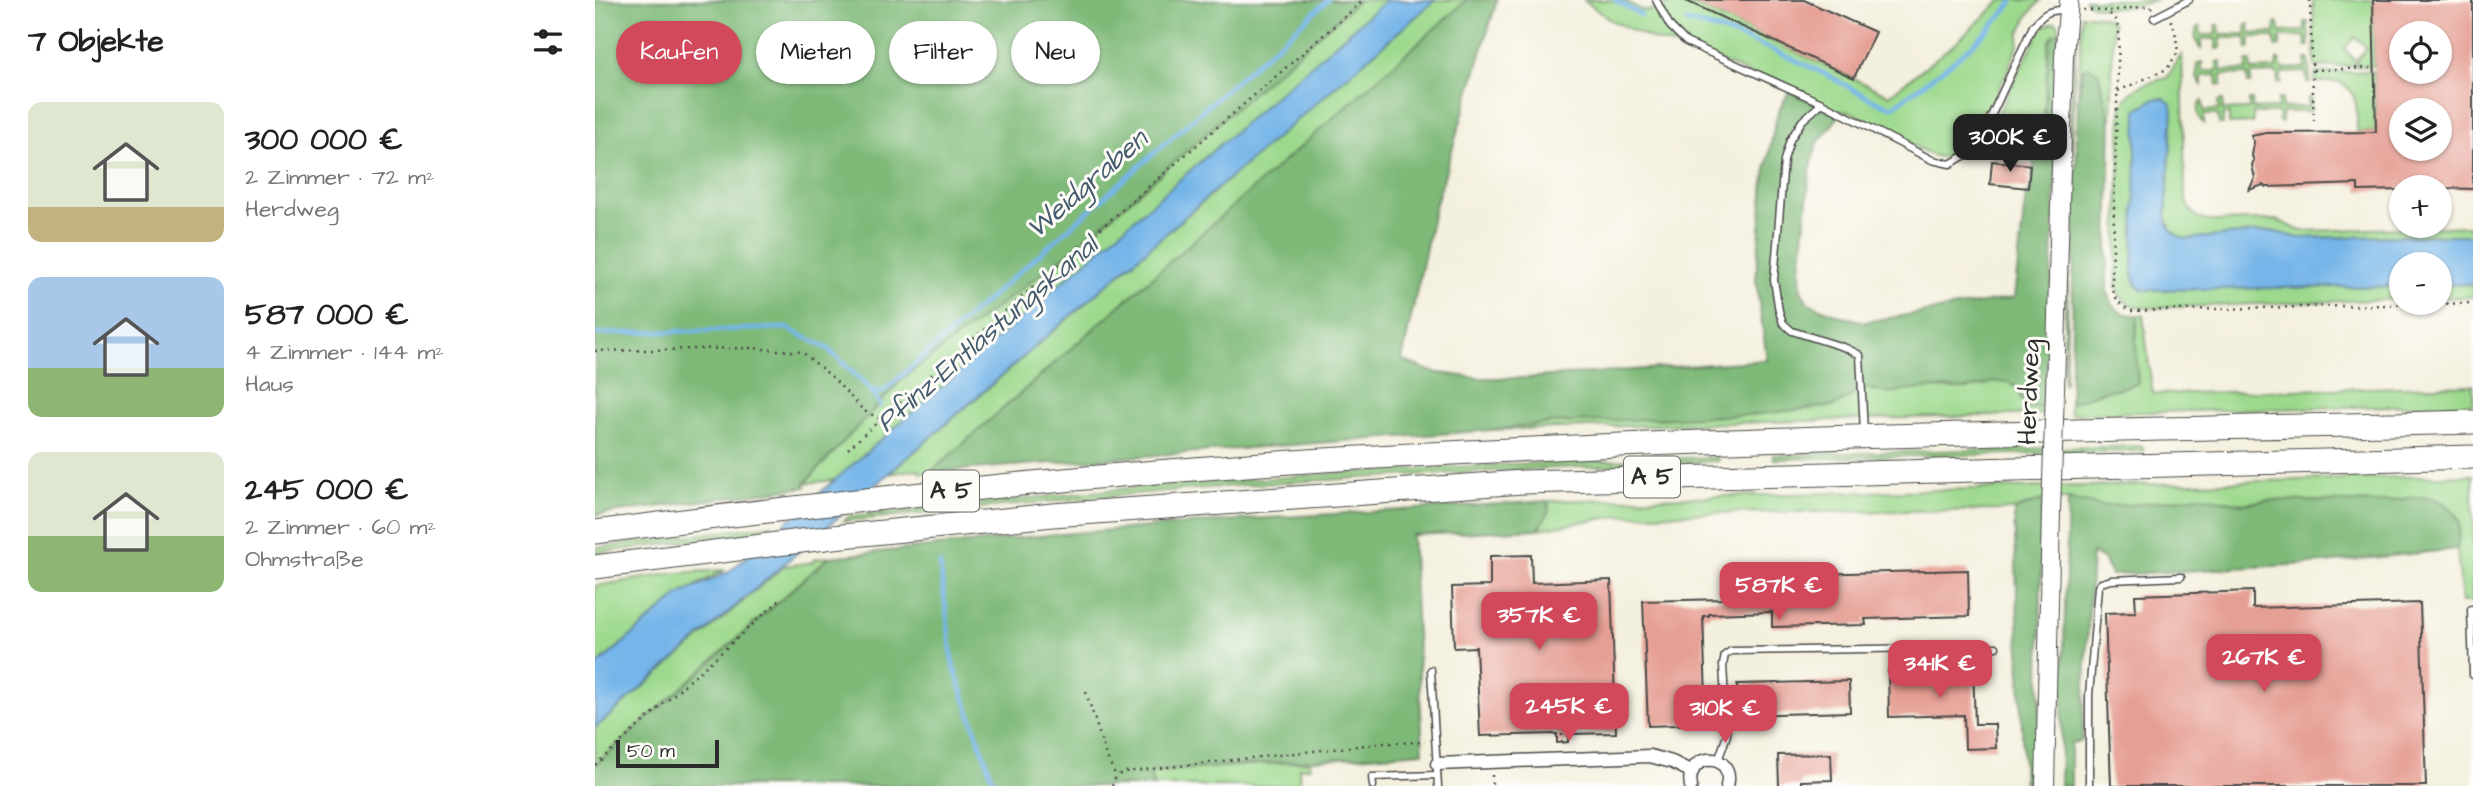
<!DOCTYPE html>
<html lang="de">
<meta charset="utf-8">
<style>
:root{--surface:#fff;--page:#f2f2f2;--text:#222;--muted:#767676;--accent:#d1495b}
body{margin:0;font-family:"Architects Daughter",sans-serif;background:var(--page);color:var(--text);height:100vh;display:flex;flex-direction:column;font-size:26px;white-space:nowrap}
*{box-sizing:border-box;margin:0}
p{font-size:23px;color:var(--muted)}
.icon{flex:none;width:38px;height:38px;fill:none;stroke:currentColor;stroke-width:2;stroke-linecap:round;stroke-linejoin:round}
.map{position:relative;flex:1;overflow:hidden}
.sheet{display:flex;flex-direction:column;background:var(--surface);width:595px}
.sheet>*{flex:none}
.top-card{position:absolute;left:21px;top:21px;width:665px;height:63px;display:flex;gap:14px}
.buttons{position:absolute;left:1794px;top:21px;display:grid;gap:14px}
.buttons a{display:grid;place-items:center;width:63px;height:63px;border-radius:50%;background:var(--surface);box-shadow:0 2px 5px #0004;font-size:35px}
.scale{position:absolute;left:21px;bottom:18px;width:103px;box-sizing:border-box;padding-left:7px;border:4px solid #2b2b2b;border-top:0;font-size:19px;line-height:24px;white-space:nowrap;color:#2b2b2b;-webkit-text-stroke:5px #fdfcf7;paint-order:stroke}
.price{position:absolute;translate:-50% -60px;padding:0 16px;border-radius:14px;background:var(--accent);color:#fff;font-size:23px;line-height:46px;filter:drop-shadow(0 2px 4px #0008)}
.price::after{content:'';position:absolute;left:50%;top:42px;width:21px;height:16px;margin-left:-10px;background:inherit;clip-path:polygon(0 0,100% 0,50% 100%)}
.price.on{background:#222;color:#fff}
ul{padding:0;list-style:none}
li{display:flex;align-items:center;gap:21px;height:175px;padding:0 28px}
li span{display:grid;place-items:center;flex:none;width:196px;height:140px;border-radius:14px;color:#555}
li>.icon{margin-inline-start:auto}
span .icon{width:84px;height:84px;fill:#fffc;stroke-width:1}
li b{font-size:30px}
h2{display:flex;justify-content:space-between;align-items:center;height:84px;padding:0 28px;font-size:30px}
.pill{padding:0 24px;border-radius:32px;background:var(--surface);box-shadow:0 2px 5px #0004;font-size:24px;line-height:63px}
.pill.on{background:var(--accent);color:#fff}
main{display:flex;flex:1;min-height:0}
.map>svg:first-child{display:block}
</style>
<main>
<section class="sheet">
<h2>7 Objekte<svg class="icon" aria-label="filters" viewBox="0 0 24 24"><path d="M4 7h16M4 17h16"/><circle cx="9" cy="7" r="2"/><circle cx="15" cy="17" r="2"/></svg></h2>
<ul>
<li><span style="background:linear-gradient(#dfe7d0 75%,#c2b280 0)"><svg class="icon" aria-label="home" viewBox="0 0 24 24"><path d="M3 11l9-7 9 7M6 9v11h12V9"/></svg></span><div><b>300 000 €</b><p>2 Zimmer · 72 m²</p><p>Herdweg</p></div></li>
<li><span style="background:linear-gradient(#a9c7e8 65%,#8fb573 0)"><svg class="icon" aria-label="home" viewBox="0 0 24 24"><path d="M3 11l9-7 9 7M6 9v11h12V9"/></svg></span><div><b>587 000 €</b><p>4 Zimmer · 144 m²</p><p>Haus</p></div></li>
<li><span style="background:linear-gradient(#dfe7d0 60%,#8fb573 0)"><svg class="icon" aria-label="home" viewBox="0 0 24 24"><path d="M3 11l9-7 9 7M6 9v11h12V9"/></svg></span><div><b>245 000 €</b><p>2 Zimmer · 60 m²</p><p>Ohmstraße</p></div></li>
</ul>
</section>
<div class="map">
<svg width="1878" height="786" viewBox="0 0 1878 786">
<rect width="100%" height="100%" fill="#fdfcf7"/>
<filter id="ink" filterUnits="userSpaceOnUse"><feTurbulence type="fractalNoise" baseFrequency=".0143" numOctaves="2"/><feDisplacementMap in="SourceGraphic" scale="14" xChannelSelector="R" yChannelSelector="G"/><feConvolveMatrix kernelMatrix="1 2 1 2 8 2 1 2 1" color-interpolation-filters="sRGB"/></filter>
<filter id="wash" filterUnits="userSpaceOnUse"><feTurbulence type="fractalNoise" baseFrequency=".00686" numOctaves="4" result="noise"/><feDisplacementMap in="SourceGraphic" scale="28" xChannelSelector="R" yChannelSelector="G"/><feGaussianBlur stdDeviation="1.57" result="paint"/><feColorMatrix in="noise" values="0 0 0 0 0 0 0 0 0 0 0 0 0 0 0 0 0 1.4 0 .05"/><feComposite in="paint" operator="in"/></filter>
<g filter="url(#wash)">
<rect width="100%" height="100%" fill="#f4f0de"/>
<g fill="#9dd98d" stroke="#64825c" stroke-width="2">
<polygon points="764,0 791,0 241,480 210,483 307,379 484,245"/>
<polygon points="840,0 872,0 336,472 325,473 323,469 294,474"/>
<path d="M989,0C1000,0 1017,0 1028,0C1038,3 1041,11 1053,11C1067,10 1072,0 1089,0L1294,95L1358,45L1407,0H1446L1434,14L1425,32L1423,45L1413,70L1378,140C1367,155 1355,161 1336,155L1256,112L1227,110L1213,99L1113,56L1057,39L1015,20Z"/>
<path d="M1490,0H1561C1547,6 1498,13 1490,0Z"/>
<polygon points="1718,0 1778,0 1779,66 1762,66 1762,59 1772,48 1760,37 1749,49 1759,59 1760,66 1720,67"/>
<path d="M1487,15C1499,15 1509,14 1518,23L1516,125L1503,72L1488,69L1483,101Z"/>
<polygon points="1460,22 1463,24 1465,33 1454,42 1449,118 1439,161 1398,157 1401,147 1407,150 1422,123 1403,113 1443,34 1450,26"/>
<polygon points="1481,22 1470,384 1468,384 1476,104"/>
<path d="M1710,22H1713L1714,46H1711L1710,36L1685,37V46L1681,47L1680,37H1655V47L1652,48L1651,38H1626V48L1621,49V39H1606V49C1600,43 1598,31 1605,26L1606,35H1621V25H1624L1625,34H1651V24H1654L1655,33H1680L1681,23H1684L1685,32L1710,31Z"/>
<path d="M1587,54L1590,197C1594,210 1599,217 1611,221L1682,220L1706,231L1878,226V235L1703,238L1677,231L1590,239C1576,234 1574,230 1571,215L1578,111L1544,287L1548,290L1806,286V299L1578,307C1555,308 1529,313 1521,287L1526,110C1534,86 1549,84 1572,78Z"/>
<polygon points="1711,59 1714,59 1715,82 1712,82 1711,72 1686,73 1686,83 1683,83 1682,73 1656,74 1656,84 1653,84 1652,74 1627,75 1627,85 1623,85 1622,75 1607,76 1607,85 1602,78 1602,64 1607,62 1607,71 1622,71 1622,62 1626,62 1626,71 1652,70 1652,61 1656,61 1656,70 1681,69 1682,60 1685,60 1686,69 1711,68"/>
<path d="M1779,71L1781,132H1762C1762,113 1765,91 1744,82H1720V73Z"/>
<path d="M1713,98H1716V112H1687V122H1684L1683,113H1658V123L1634,124V114H1628V124H1624L1623,115H1609V124C1602,118 1600,107 1608,101L1609,111L1624,110L1623,101L1628,100V110L1654,109V100H1657L1658,109L1683,108V99H1687V108L1712,107Z"/>
<polygon points="1878,284 1878,297 1845,298 1844,285"/>
<path d="M1543,315H1548L1557,390L1560,394L1878,385V404L1475,414V403C1485,401 1493,397 1502,393C1516,388 1529,389 1542,383L1541,341Z"/>
<polygon points="1400,382 1413,382 1423,388 1426,400 1439,408 1449,407 1450,414 897,430 955,423 1153,415 1239,406 1255,397 1264,387 1372,389"/>
<polygon points="1548,446 1548,451 1179,459 1178,455"/>
<path d="M1123,457V461C985,467 847,472 709,481C556,491 402,506 249,521L255,516L275,514L538,488L737,474L901,465Z"/>
<polygon points="1878,475 1878,602 1867,602 1862,549 1865,523 1860,513 1849,503 1837,498 1821,497 1782,503 1674,500 1648,504 1604,496 1536,505 1508,506 1473,499 1447,500 1419,510 1113,513 1024,516 944,529 954,510 953,501"/>
<polygon points="176,525 170,531 0,553 0,548"/>
<polygon points="234,557 0,765 0,728 189,566 219,562 220,559"/>
<polygon points="130,570 85,594 0,667 0,586 80,573"/>
<polygon points="714,761 715,767 704,768 705,786 558,786 554,772"/>
</g>
<g fill="#7eb978" stroke="#547252" stroke-width="2">
<polygon points="0,0 764,0 484,245 307,379 210,483 211,487 0,515"/>
<polygon points="872,0 902,0 839,210 807,360 837,372 882,378 929,378 1172,360 1161,280 1169,181 1179,127 1183,112 1194,92 1244,116 1222,144 1215,171 1205,269 1206,290 1213,303 1243,315 1269,322 1419,298 1431,194 1436,191 1439,161 1449,118 1454,42 1458,35 1465,33 1453,384 1450,385 1449,407 1431,408 1423,388 1413,382 1400,382 1372,389 1335,388 1291,393 1264,387 1255,397 1239,406 1153,415 955,423 897,430 336,472"/>
<path d="M1494,67L1503,72L1516,125L1512,291C1517,308 1524,316 1543,315L1541,341L1543,383C1529,389 1516,388 1502,393C1493,397 1485,401 1475,403L1483,102L1488,69Z"/>
<polygon points="1604,496 1648,504 1674,500 1782,503 1821,497 1837,498 1849,503 1860,513 1865,523 1862,549 1728,563 1516,575 1508,559 1497,553 1487,741 1476,743 1476,786 1465,786 1473,499 1508,506 1536,505"/>
<polygon points="1447,500 1444,786 1429,786 1419,510"/>
<polygon points="953,501 954,510 944,529 817,535 828,752 555,772 558,786 0,786 0,765 234,557 453,535 656,519"/>
</g>
<g fill="#75b5e9" stroke="#50708a" stroke-width="2">
<polygon points="791,0 840,0 0,728 0,667 85,594 134,572"/>
<path d="M1569,98L1576,104L1578,111L1571,215C1574,230 1576,234 1591,239L1677,231L1704,238L1878,235V284L1845,285L1844,264H1806V286L1548,290L1541,284L1538,274L1542,109L1559,99Z"/>
</g>
<g fill="none" stroke-linecap="round" stroke-linejoin="round">
<g stroke="#75b5e9" stroke-width="4.5">
<polyline points="1020,0 1046,15"/>
<path d="M1092,22C1141,32 1189,54 1234,76C1255,87 1275,101 1297,107C1340,76 1387,43 1419,0"/>
<polyline points="0,334 191,328 232,348 275,389 286,406"/>
<polyline points="275,389 282,392 288,392 733,0"/>
<polyline points="345,564 358,665 400,786"/>
</g>
</g>
<g id="blocks">
<g fill="#e69f94" fill-rule="evenodd">
<polygon points="1089,0 1209,0 1280,32 1259,78"/>
<path d="M1778,0H1878V189L1806,187V190L1763,191V184L1672,187L1668,185L1654,190L1660,178L1657,165L1659,160L1657,156L1659,142L1656,136L1671,133L1781,132ZM1806,33H1844V72H1806ZM1806,110H1844V149H1806Z"/>
<polygon points="1397,161 1435,165 1433,188 1395,184"/>
<polygon points="936,555 937,583 1016,580 1021,733 973,734 973,742 962,743 962,734 885,736 881,647 859,648 857,587 895,586 895,556"/>
<polygon points="1373,570 1374,616 1270,619 1271,625 1177,627 1177,612 1114,614 1114,616 1108,616 1112,724 1053,726 1048,601 1130,599 1130,576"/>
<polygon points="1658,591 1658,608 1825,603 1831,786 1516,786 1510,613 1541,612 1540,595"/>
<polygon points="1378,668 1380,724 1400,724 1401,748 1370,749 1369,715 1294,717 1293,670"/>
<polygon points="1254,681 1255,712 1143,715 1142,684"/>
<polygon points="1236,754 1237,780 1206,781 1206,786 1184,786 1183,755"/>
</g>
</g>
</g>
<g filter="url(#ink)">
<use href="#blocks" fill-opacity="0" stroke="#494946" stroke-width="2"/>
<g fill="none" stroke-linecap="round" stroke-linejoin="round">
<g stroke="#494946" stroke-width="9">
<g id="service">
<path d="M1061,0L1075,26L1091,42L1227,103L1337,160L1355,164L1374,153L1385,140L1438,26C1448,14 1454,9 1471,10"/>
<polyline points="1559,18 1594,0"/>
<polyline points="1227,103 1207,121 1195,140 1189,160 1179,280 1184,311 1188,323 1197,331 1251,348 1265,355 1269,432"/>
<polyline points="1876,609 1878,675"/>
<polyline points="836,670 843,786"/>
<polyline points="1123,761 1132,735 1128,665 1130,655 1136,651 1401,647"/>
<polyline points="778,786 777,777 842,775"/>
<polyline points="1494,786 1494,695 1503,587 1506,583 1516,580 1586,577"/>
</g>
</g>
<g stroke="#494946" stroke-width="15">
<g id="minor">
<polyline points="842,764 1055,756 1077,762 1097,772"/>
<path d="M1096,786C1089,752 1141,750 1132,786"/>
</g>
</g>
<g stroke="#494946" stroke-width="20">
<g id="secondary">
<polyline points="1460,390 1469,56 1474,0"/>
<polyline points="1450,786 1456,511"/>
</g>
</g>
<g stroke="#494946" stroke-width="25">
<g id="motorway">
<path d="M0,532C259,499 520,471 781,457C1146,436 1512,431 1878,422"/>
<polyline points="0,567 238,537 458,515 928,482 1878,457"/>
</g>
</g>
<g stroke="#494946" stroke-width="2.5" stroke-dasharray="2 5" stroke-linecap="butt">
<polyline points="1715,0 1719,125"/>
<path d="M1488,10L1512,11L1521,20L1524,31L1517,284C1519,298 1523,304 1536,311L1878,303"/>
<polyline points="1514,11 1553,6 1559,8"/>
<polyline points="1718,70 1779,68"/>
<polyline points="1523,91 1572,69 1583,52 1580,30 1575,19"/>
<polyline points="0,351 156,348 207,352 237,377 269,411 286,419 769,0"/>
<polyline points="253,449 286,419"/>
<polyline points="491,692 511,755 521,776"/>
<polyline points="967,734 967,746"/>
<polyline points="0,765 185,600"/>
<polyline points="897,775 897,786"/>
<polyline points="517,786 521,776 530,772 790,743 830,742"/>
</g>
<use href="#service" stroke="#fff" stroke-width="6"/>
<use href="#minor" stroke="#fff" stroke-width="12"/>
<use href="#secondary" stroke="#fff" stroke-width="18"/>
<use href="#motorway" stroke="#fff" stroke-width="23"/>
<g stroke="#494946" stroke-width="20" stroke-linecap="butt">
<polyline id="secondary-bridge" points="1456,511 1460,390"/>
</g>
<use href="#secondary-bridge" stroke="#fff" stroke-width="18"/>
</g>
</g>
<g text-anchor="middle" dominant-baseline="central" stroke-width="6" stroke-linejoin="round" paint-order="stroke">
<g fill="#fdfcf7" stroke="#6a6a68" stroke-width="2">
<rect x="1029" y="456.5" width="56" height="41" rx="5"/>
<rect x="328" y="470.5" width="56" height="41" rx="5"/>
</g>
<g font-size="24" font-weight="bold" fill="#2b2b2b">
<text x="1057" y="477">A 5</text>
<text x="356" y="491">A 5</text>
</g>
<g font-size="26" fill="#2b2b2b" stroke="#fdfcf7">
<text transform="translate(1434 392) rotate(-88)">Herdweg</text>
</g>
<g font-size="28" font-style="italic" fill="#455b6e" stroke="#fdfcf7">
<text transform="translate(492 184) rotate(-41)">Weidgraben</text>
<text transform="translate(392 334) rotate(-41)">Pfinz-Entlastungskanal</text>
</g>
</g>
</svg>
<div class="buttons">
<a><svg class="icon" aria-label="locate" viewBox="0 0 24 24"><circle cx="12" cy="12" r="6"/><path d="M12 2v4M12 18v4M2 12h4M18 12h4"/></svg></a>
<a><svg class="icon" aria-label="layers" viewBox="0 0 24 24"><path d="M12 4l9 5-9 5-9-5zM3 14l9 5 9-5"/></svg></a>
<a>+</a>
<a>−</a>
</div>
<div class="scale">50 m</div>
<b class="price on" style="left:1415px;top:174px">300K €</b>
<b class="price" style="left:1184px;top:622px">587K €</b>
<b class="price" style="left:944px;top:652px">357K €</b>
<b class="price" style="left:1669px;top:694px">267K €</b>
<b class="price" style="left:1345px;top:700px">341K €</b>
<b class="price" style="left:974px;top:743px">245K €</b>
<b class="price" style="left:1130px;top:745px">310K €</b>
<div class="top-card">
<a class="pill on">Kaufen</a>
<a class="pill">Mieten</a>
<a class="pill">Filter</a>
<a class="pill">Neu</a>
</div>
</div>
</main>
